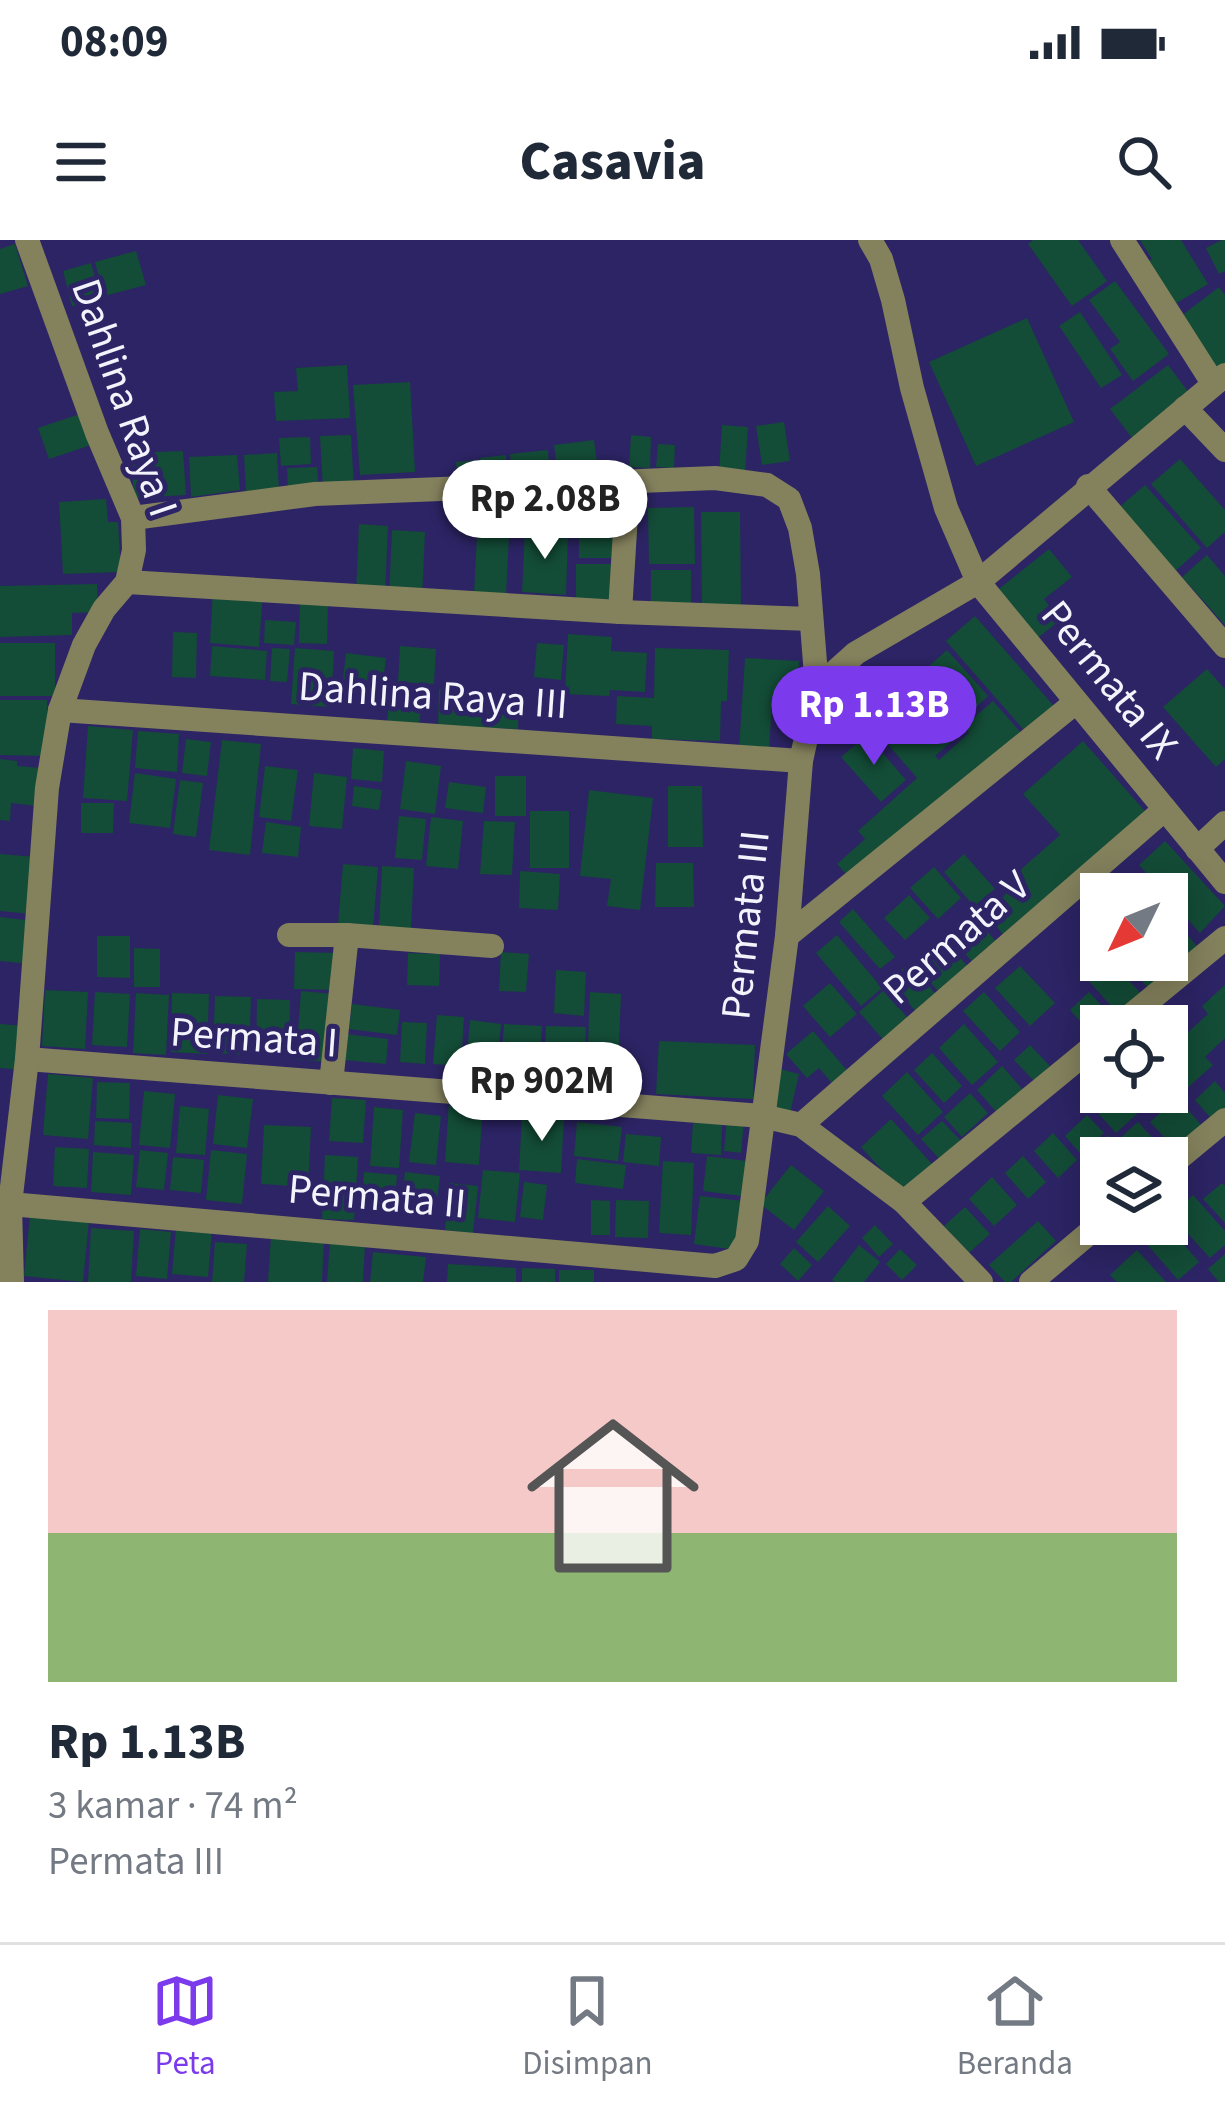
<!DOCTYPE html>
<html lang="id">
<meta charset="utf-8">
<style>
:root{--surface:#fff;--page:#f2f2f3;--text:#1f2937;--muted:#747a83;--line:#e0e1e3;--accent:#7c3aed}
body{margin:0;font-family:"Source Sans 3",sans-serif;background:var(--page);color:var(--text);height:100vh;display:flex;flex-direction:column;font-size:45px;white-space:nowrap}
*{box-sizing:border-box;margin:0}
p{font-size:39px;color:var(--muted)}
.icon{flex:none;width:66px;height:66px;fill:none;stroke:currentColor;stroke-width:2;stroke-linecap:round;stroke-linejoin:round}
.map{position:relative;height:1042px;overflow:hidden}
.drawer{display:flex;flex-direction:column;background:var(--surface);flex:1}
.drawer>*{flex:none}
.needle{width:78px;rotate:227deg}
.tools{position:absolute;left:1080px;top:633px;display:grid;gap:24px}
.tools a{display:grid;place-items:center;width:108px;height:108px;border-radius:0px;background:var(--surface);box-shadow:0 6px 30px #0003;font-size:60px}
.price{position:absolute;translate:-50% -102px;padding:0 27px;border-radius:42px;background:#fff;color:#222;font-size:39px;line-height:78px;filter:drop-shadow(0 3px 6px #0008)}
.price::after{content:'';position:absolute;left:50%;top:72px;width:36px;height:27px;margin-left:-18px;background:inherit;clip-path:polygon(0 0,100% 0,50% 100%)}
.price.selected{background:var(--accent);color:#fff}
ul{padding:0;list-style:none}
li{display:grid;align-content:center;gap:24px;height:636px;padding:0 48px}
li span{display:grid;place-items:center;height:372px;border-radius:0px;color:#555}
li>.icon{margin-inline-start:auto}
span .icon{width:216px;height:216px;fill:#fffc;stroke-width:1}
li b{font-size:51px}
.status{display:flex;justify-content:space-between;align-items:center;height:84px;padding:0 60px;background:var(--surface);direction:ltr}
.status svg{height:33px;fill:currentColor}
header{display:flex;justify-content:space-between;align-items:center;height:156px;padding:0 48px;background:var(--surface);font-size:54px;font-weight:800}
.tab-bar{display:flex;justify-content:space-around;align-items:center;height:168px;border-top:3px solid var(--line);background:var(--surface);font-size:33px;color:var(--muted)}
.tab-bar a{display:grid;justify-items:center;gap:6px}
.tab-bar .selected{color:var(--accent)}
.map>svg:first-child{display:block}
</style>
<div class="status"><b>08:09</b><svg viewBox="0 0 49 12"><path d="M0 12V9h3v3zM5 12V6h3v6zM10 12V3h3v9zM15 12V0h3v12zM26 1h20v11H26zM47 4h2v5h-2z"/></svg></div>
<header><svg class="icon" aria-label="menu" viewBox="0 0 24 24"><path d="M4 6h16M4 12h16M4 18h16"/></svg>Casavia<svg class="icon" aria-label="search" viewBox="0 0 24 24"><circle cx="10" cy="10" r="6"/><path d="M15 15l6 6"/></svg></header>
<div class="map">
<svg width="1225" height="1042" viewBox="0 0 1225 1042">
<rect width="100%" height="100%" fill="#2c2464"/>
<g fill="#134c37">
<polygon points="1033,0 1078,0 1107,41 1072,66 1028,4"/>
<polygon points="1140,0 1181,0 1208,44 1170,67 1144,24 1152,19"/>
<polygon points="1222,0 1225,0 1225,31 1219,34 1206,8"/>
<polygon points="15,4 28,46 0,54 0,9"/>
<polygon points="136,11 146,45 104,56 95,22"/>
<polygon points="91,23 101,58 72,66 63,31"/>
<polygon points="1115,41 1169,114 1133,141 1110,109 1120,102 1089,60"/>
<polygon points="1219,47 1225,55 1225,127 1216,133 1176,80"/>
<polygon points="1080,72 1122,135 1101,148 1059,86"/>
<polygon points="1027,78 1074,182 976,226 929,122"/>
<polygon points="347,125 350,178 276,181 274,152 298,151 296,128"/>
<polygon points="1168,125 1193,158 1135,202 1110,169"/>
<polygon points="410,142 415,232 360,235 353,145"/>
<polygon points="80,174 91,205 49,219 38,188"/>
<polygon points="784,182 790,221 762,225 756,186"/>
<polygon points="722,185 748,187 745,235 719,233"/>
<polygon points="351,195 354,248 323,249 320,196"/>
<polygon points="631,195 651,197 650,228 629,227"/>
<polygon points="310,197 311,224 281,226 279,198"/>
<polygon points="594,200 598,231 558,236 554,205"/>
<polygon points="658,204 675,205 674,228 656,227"/>
<polygon points="548,210 550,236 513,240 510,214"/>
<polygon points="183,211 186,255 134,258 131,213"/>
<polygon points="277,213 279,252 246,253 244,215"/>
<polygon points="237,215 240,250 191,257 189,217"/>
<polygon points="506,215 508,237 483,239 480,218"/>
<polygon points="1180,219 1225,270 1225,292 1207,308 1151,244"/>
<polygon points="477,220 479,240 458,242 456,222"/>
<polygon points="317,227 319,250 288,252 287,228"/>
<polygon points="1145,245 1201,308 1173,333 1116,270"/>
<polygon points="106,259 108,282 118,282 121,332 63,334 59,262"/>
<polygon points="694,267 695,324 649,324 648,268"/>
<polygon points="579,272 595,272 595,284 614,284 614,318 579,318"/>
<polygon points="701,272 740,272 741,370 702,370"/>
<polygon points="359,284 388,286 385,354 356,353"/>
<polygon points="392,290 425,292 422,359 389,357"/>
<polygon points="525,290 568,292 566,355 522,352"/>
<polygon points="477,295 509,296 506,355 474,353"/>
<polygon points="1049,309 1072,337 1044,359 1060,380 1034,401 995,352"/>
<polygon points="1207,315 1225,336 1225,385 1182,337"/>
<rect x="576" y="324" width="40" height="35"/>
<rect x="651" y="330" width="40" height="40"/>
<polygon points="97,344 98,372 72,373 72,395 0,397 0,346"/>
<polygon points="213,349 263,352 259,407 210,403"/>
<polygon points="300,360 328,361 327,404 299,403"/>
<polygon points="975,376 1059,472 1030,497 946,401"/>
<polygon points="265,380 296,382 294,405 264,403"/>
<polygon points="173,392 197,393 196,438 172,437"/>
<polygon points="568,394 612,397 611,411 647,413 645,452 610,450 609,456 565,454"/>
<rect x="0" y="403" width="55" height="53"/>
<polygon points="537,403 564,405 561,440 534,437"/>
<polygon points="212,406 267,411 265,440 210,436"/>
<polygon points="400,406 436,409 434,444 398,442"/>
<polygon points="272,408 290,409 287,442 270,441"/>
<polygon points="295,408 334,411 331,467 291,464"/>
<polygon points="655,408 729,410 727,461 721,461 720,501 652,499 652,486 616,484 617,456 654,458"/>
<polygon points="947,410 988,456 959,483 917,437"/>
<polygon points="346,413 386,418 380,469 340,465"/>
<polygon points="745,418 799,421 796,463 772,461 769,511 739,509"/>
<polygon points="1207,429 1225,449 1225,519 1216,527 1163,467"/>
<polygon points="391,447 423,452 419,485 387,481"/>
<polygon points="439,449 485,451 485,458 519,459 518,489 438,487"/>
<polygon points="0,460 47,460 47,516 0,515"/>
<polygon points="993,461 1025,497 853,642 837,624 865,599 858,591 917,538 871,485 893,467 916,494 938,475 957,497 935,516 939,520 969,493 964,486"/>
<polygon points="88,486 133,490 127,561 83,558"/>
<polygon points="138,491 179,494 177,532 135,528"/>
<polygon points="867,495 906,540 881,562 841,517"/>
<polygon points="186,499 211,502 207,536 182,533"/>
<polygon points="222,500 261,504 250,615 209,610"/>
<polygon points="1083,501 1151,578 1008,700 985,673 1006,654 1000,648 1060,595 1023,554"/>
<polygon points="353,508 384,511 382,542 351,539"/>
<polygon points="0,519 17,521 17,526 41,528 37,566 11,563 10,581 0,580"/>
<polygon points="406,521 441,526 435,574 400,569"/>
<polygon points="265,526 298,530 291,581 259,577"/>
<polygon points="135,533 176,539 170,588 129,583"/>
<polygon points="314,533 347,537 342,589 309,586"/>
<rect x="495" y="536" width="31" height="40"/>
<polygon points="180,540 203,543 196,597 173,594"/>
<polygon points="449,542 486,547 483,573 445,568"/>
<polygon points="354,546 382,550 379,570 352,566"/>
<polygon points="668,546 702,546 703,607 668,607"/>
<polygon points="589,550 653,558 640,670 607,666 611,639 580,636"/>
<polygon points="81,563 114,563 113,593 81,593"/>
<rect x="530" y="571" width="39" height="57"/>
<polygon points="399,576 426,579 422,620 395,618"/>
<polygon points="431,577 463,581 458,629 426,626"/>
<polygon points="484,581 515,582 512,635 480,634"/>
<polygon points="266,582 301,587 298,617 262,613"/>
<polygon points="1165,601 1225,666 1200,693 1139,625"/>
<polygon points="0,614 36,617 32,674 0,671"/>
<polygon points="964,614 995,649 974,666 944,632"/>
<polygon points="656,623 693,623 694,667 655,667"/>
<polygon points="343,624 378,627 373,688 338,685"/>
<polygon points="382,626 414,628 411,689 379,687"/>
<polygon points="934,627 961,658 938,679 910,648"/>
<polygon points="520,631 560,634 558,670 519,668"/>
<polygon points="1132,637 1148,654 1113,654"/>
<polygon points="909,655 930,678 905,700 884,678"/>
<polygon points="853,669 895,717 880,729 839,682"/>
<polygon points="0,677 34,681 29,724 0,721"/>
<polygon points="975,678 1001,707 977,727 952,699"/>
<polygon points="1181,688 1203,713 1183,732 1167,714 1167,700"/>
<polygon points="837,695 882,748 861,766 816,713"/>
<polygon points="97,696 130,696 130,738 97,737"/>
<polygon points="942,698 972,731 943,757 914,723"/>
<polygon points="134,708 160,709 160,747 134,747"/>
<polygon points="295,712 339,713 338,750 294,749"/>
<polygon points="501,712 529,714 526,752 499,751"/>
<polygon points="408,713 440,714 439,746 407,745"/>
<polygon points="1110,720 1146,759 1123,779 1087,739"/>
<polygon points="1145,720 1160,720 1175,736 1154,755 1133,731"/>
<polygon points="909,723 939,758 919,775 889,741"/>
<polygon points="1020,726 1055,763 1030,786 995,748"/>
<polygon points="556,730 586,732 584,776 554,773"/>
<polygon points="830,743 857,774 830,797 803,766"/>
<polygon points="1225,745 1225,798 1205,817 1213,825 1183,852 1167,835 1167,801 1180,790 1185,795 1208,774 1202,766"/>
<polygon points="45,750 88,752 85,809 42,806"/>
<polygon points="884,750 912,783 887,804 859,772"/>
<polygon points="301,751 334,754 328,822 296,819"/>
<polygon points="95,752 130,754 127,807 92,805"/>
<polygon points="590,752 621,754 617,852 586,851"/>
<polygon points="984,752 1020,792 1000,811 963,771"/>
<polygon points="1089,752 1117,782 1101,786 1097,800 1070,770"/>
<polygon points="136,753 169,755 166,815 133,813"/>
<polygon points="172,753 209,754 207,814 171,812"/>
<polygon points="215,756 251,757 249,815 213,813"/>
<polygon points="257,759 290,760 289,815 256,814"/>
<polygon points="352,764 400,770 397,795 349,789"/>
<polygon points="437,775 464,777 461,826 433,824"/>
<polygon points="470,780 501,784 497,827 466,824"/>
<polygon points="402,782 427,783 425,824 400,822"/>
<polygon points="0,784 26,786 23,830 0,828"/>
<polygon points="504,784 542,786 538,840 500,837"/>
<polygon points="964,784 998,822 972,845 939,808"/>
<polygon points="546,786 586,787 584,838 544,836"/>
<polygon points="813,791 852,836 837,849 819,828 807,838 786,814"/>
<polygon points="346,794 388,799 386,824 344,820"/>
<polygon points="659,801 755,805 753,859 656,854"/>
<polygon points="1030,805 1050,826 1034,841 1014,820"/>
<polygon points="932,813 962,846 944,863 914,830"/>
<polygon points="1002,826 1025,852 999,875 977,850"/>
<polygon points="780,829 799,834 790,873 771,868"/>
<polygon points="907,832 943,872 918,895 882,856"/>
<polygon points="48,834 93,838 88,899 43,895"/>
<polygon points="1215,841 1225,853 1225,876 1216,884 1195,860"/>
<polygon points="97,842 130,843 129,879 96,878"/>
<polygon points="144,851 175,854 170,908 139,905"/>
<polygon points="1103,852 1120,852 1139,872 1116,893 1090,864"/>
<polygon points="1128,852 1167,852 1146,872"/>
<polygon points="970,853 988,873 962,897 944,877"/>
<polygon points="218,855 253,859 247,908 213,904"/>
<polygon points="332,858 366,860 363,903 329,901"/>
<polygon points="1177,858 1206,890 1180,914 1150,882"/>
<polygon points="449,862 483,864 479,925 445,922"/>
<polygon points="180,866 209,869 205,915 176,913"/>
<polygon points="374,867 403,870 399,928 370,926"/>
<polygon points="415,873 441,876 436,925 409,922"/>
<polygon points="1087,875 1104,893 1081,914 1065,896"/>
<polygon points="522,876 564,878 561,933 519,930"/>
<polygon points="727,878 744,880 741,913 724,911"/>
<polygon points="891,879 932,924 902,952 861,907"/>
<polygon points="95,881 132,883 131,908 94,905"/>
<polygon points="942,881 966,906 945,925 921,899"/>
<polygon points="577,882 622,887 618,921 574,916"/>
<polygon points="1138,882 1159,905 1144,918 1137,918 1119,899"/>
<polygon points="693,883 722,884 721,915 691,913"/>
<polygon points="264,885 311,887 308,947 261,944"/>
<polygon points="1053,893 1077,920 1058,938 1034,911"/>
<polygon points="626,894 661,897 659,926 623,922"/>
<polygon points="1109,895 1128,916 1126,918 1109,918 1097,905"/>
<polygon points="55,907 89,909 87,948 53,946"/>
<polygon points="1094,908 1101,916 1101,940 1082,919"/>
<polygon points="140,910 168,913 164,950 136,947"/>
<polygon points="211,910 247,914 242,964 206,960"/>
<polygon points="93,912 134,915 131,955 91,952"/>
<polygon points="325,915 358,917 354,980 322,979"/>
<polygon points="707,916 747,921 742,956 703,951"/>
<polygon points="1023,916 1046,942 1028,959 1005,933"/>
<polygon points="173,917 204,920 201,953 170,950"/>
<polygon points="577,919 626,925 623,949 575,943"/>
<polygon points="663,921 694,923 691,995 659,993"/>
<polygon points="791,925 824,951 794,990 760,964"/>
<polygon points="483,930 520,933 515,982 478,978"/>
<polygon points="364,932 397,935 394,971 361,968"/>
<polygon points="405,932 440,936 435,976 401,971"/>
<polygon points="992,937 1017,965 994,986 969,959"/>
<polygon points="524,942 547,945 543,980 520,977"/>
<polygon points="450,943 478,946 473,993 445,990"/>
<polygon points="1222,943 1225,946 1225,983 1203,959"/>
<polygon points="1101,951 1101,980 1095,986 1080,970"/>
<polygon points="1193,955 1225,991 1225,1005 1210,1018 1171,975"/>
<polygon points="700,956 743,961 737,1010 694,1004"/>
<polygon points="591,960 610,961 610,995 591,995"/>
<polygon points="616,960 649,961 648,998 615,997"/>
<polygon points="828,966 850,986 818,1022 796,1002"/>
<polygon points="965,967 990,994 969,1013 944,986"/>
<polygon points="30,975 89,981 83,1042 24,1036"/>
<polygon points="1038,981 1056,1001 1011,1042 1005,1042 989,1025"/>
<polygon points="1166,984 1199,1022 1178,1040 1145,1002"/>
<polygon points="875,985 893,1004 879,1017 862,998"/>
<polygon points="176,987 212,990 208,1037 172,1034"/>
<polygon points="91,988 134,991 131,1042 88,1042"/>
<polygon points="140,989 171,992 167,1039 136,1036"/>
<polygon points="271,996 324,999 322,1042 268,1042"/>
<polygon points="330,1001 365,1003 363,1042 327,1042"/>
<polygon points="215,1002 247,1004 244,1042 212,1042"/>
<polygon points="859,1005 880,1022 864,1042 835,1042 832,1040"/>
<polygon points="794,1008 812,1025 798,1041 780,1024"/>
<polygon points="900,1009 917,1025 902,1040 886,1024"/>
<polygon points="1137,1010 1166,1042 1117,1042 1110,1035"/>
<polygon points="373,1012 426,1017 423,1042 370,1042"/>
<polygon points="1225,1014 1225,1042 1219,1042 1208,1029"/>
<polygon points="448,1024 516,1028 516,1042 447,1042"/>
<polygon points="522,1028 555,1029 555,1042 522,1042"/>
<rect x="559" y="1030" width="35" height="12"/>
</g>
<g fill="none" stroke-linecap="round" stroke-linejoin="round">
<g stroke="#84815d" stroke-width="24">
<polyline points="870,0 881,19 893,60 912,148 946,268 978,342 1225,642"/>
<polyline points="1122,0 1213,143"/>
<polyline points="1185,168 1225,210"/>
<polyline points="1088,246 1225,406"/>
<polyline points="127,342 620,372 811,379"/>
<polyline points="620,372 628,242"/>
<polyline points="817,448 856,413 978,342 1225,135"/>
<polyline points="60,470 801,521"/>
<polyline points="1197,609 1225,583"/>
<polyline points="289,695 347,695 492,706"/>
<polyline points="787,696 1076,462"/>
<polyline points="1118,786 1225,698"/>
<polyline points="27,819 762,876 801,885 904,962 981,1042"/>
<polyline points="331,843 347,695"/>
<polyline points="801,885 1165,569"/>
<polyline points="1167,928 1225,880"/>
<polyline points="904,962 1101,800"/>
<polyline points="10,964 715,1026 736,1019 747,1001 787,696 801,521 817,448 808,334 800,288 789,259 767,245 715,238 315,254 133,278"/>
<polyline points="12,1042 10,964 27,819 47,548 60,470 84,405 104,369 127,342 134,310 133,278 97,193 27,0"/>
<polyline points="1031,1042 1101,983"/>
</g>
</g>
<g text-anchor="middle" dominant-baseline="central" stroke-width="10" stroke-linejoin="round" paint-order="stroke">
<g font-size="42" fill="#f2f3fb" stroke="#2c2464">
<text transform="translate(124 158) rotate(71)">Dahlina Raya I</text>
<text transform="translate(1109 440) rotate(51)">Permata IX</text>
<text transform="translate(433 456) rotate(4)">Dahlina Raya III</text>
<text transform="translate(746 685) rotate(-84)">Permata III</text>
<text transform="translate(957 698) rotate(-41)">Permata V</text>
<text transform="translate(254 798) rotate(4)">Permata I</text>
<text transform="translate(377 957) rotate(5)">Permata II</text>
</g>
</g>
</svg>
<div class="tools">
<a><svg class="needle" viewBox="-14 -14 28 28"><path d="M0-13l5 13h-10z" fill="#e53935"/><path d="M0 13l5-13h-10z" fill="#747a83"/></svg></a>
<a><svg class="icon" aria-label="locate" viewBox="0 0 24 24"><circle cx="12" cy="12" r="6"/><path d="M12 2v4M12 18v4M2 12h4M18 12h4"/></svg></a>
<a><svg class="icon" aria-label="layers" viewBox="0 0 24 24"><path d="M12 4l9 5-9 5-9-5zM3 14l9 5 9-5"/></svg></a>
</div>
<b class="price" style="left:545px;top:322px">Rp 2.08B</b>
<b class="price selected" style="left:874px;top:528px">Rp 1.13B</b>
<b class="price" style="left:542px;top:904px">Rp 902M</b>
</div>
<section class="drawer">
<ul>
<li><span style="background:linear-gradient(#f6c9c9 60%,#8fb573 0)"><svg class="icon" aria-label="home" viewBox="0 0 24 24"><path d="M3 11l9-7 9 7M6 9v11h12V9"/></svg></span><div><b>Rp 1.13B</b><p>3 kamar · 74 m²</p><p>Permata III</p></div></li>
</ul>
</section>
<nav class="tab-bar">
<a class="selected"><svg class="icon" aria-label="map" viewBox="0 0 24 24"><path d="M3 6l6-2 6 2 6-2v14l-6 2-6-2-6 2zM9 4v14M15 6v14"/></svg>Peta</a>
<a><svg class="icon" aria-label="saved" viewBox="0 0 24 24"><path d="M7 4h10v16l-5-4-5 4z"/></svg>Disimpan</a>
<a><svg class="icon" aria-label="home" viewBox="0 0 24 24"><path d="M3 11l9-7 9 7M6 9v11h12V9"/></svg>Beranda</a>
</nav>
